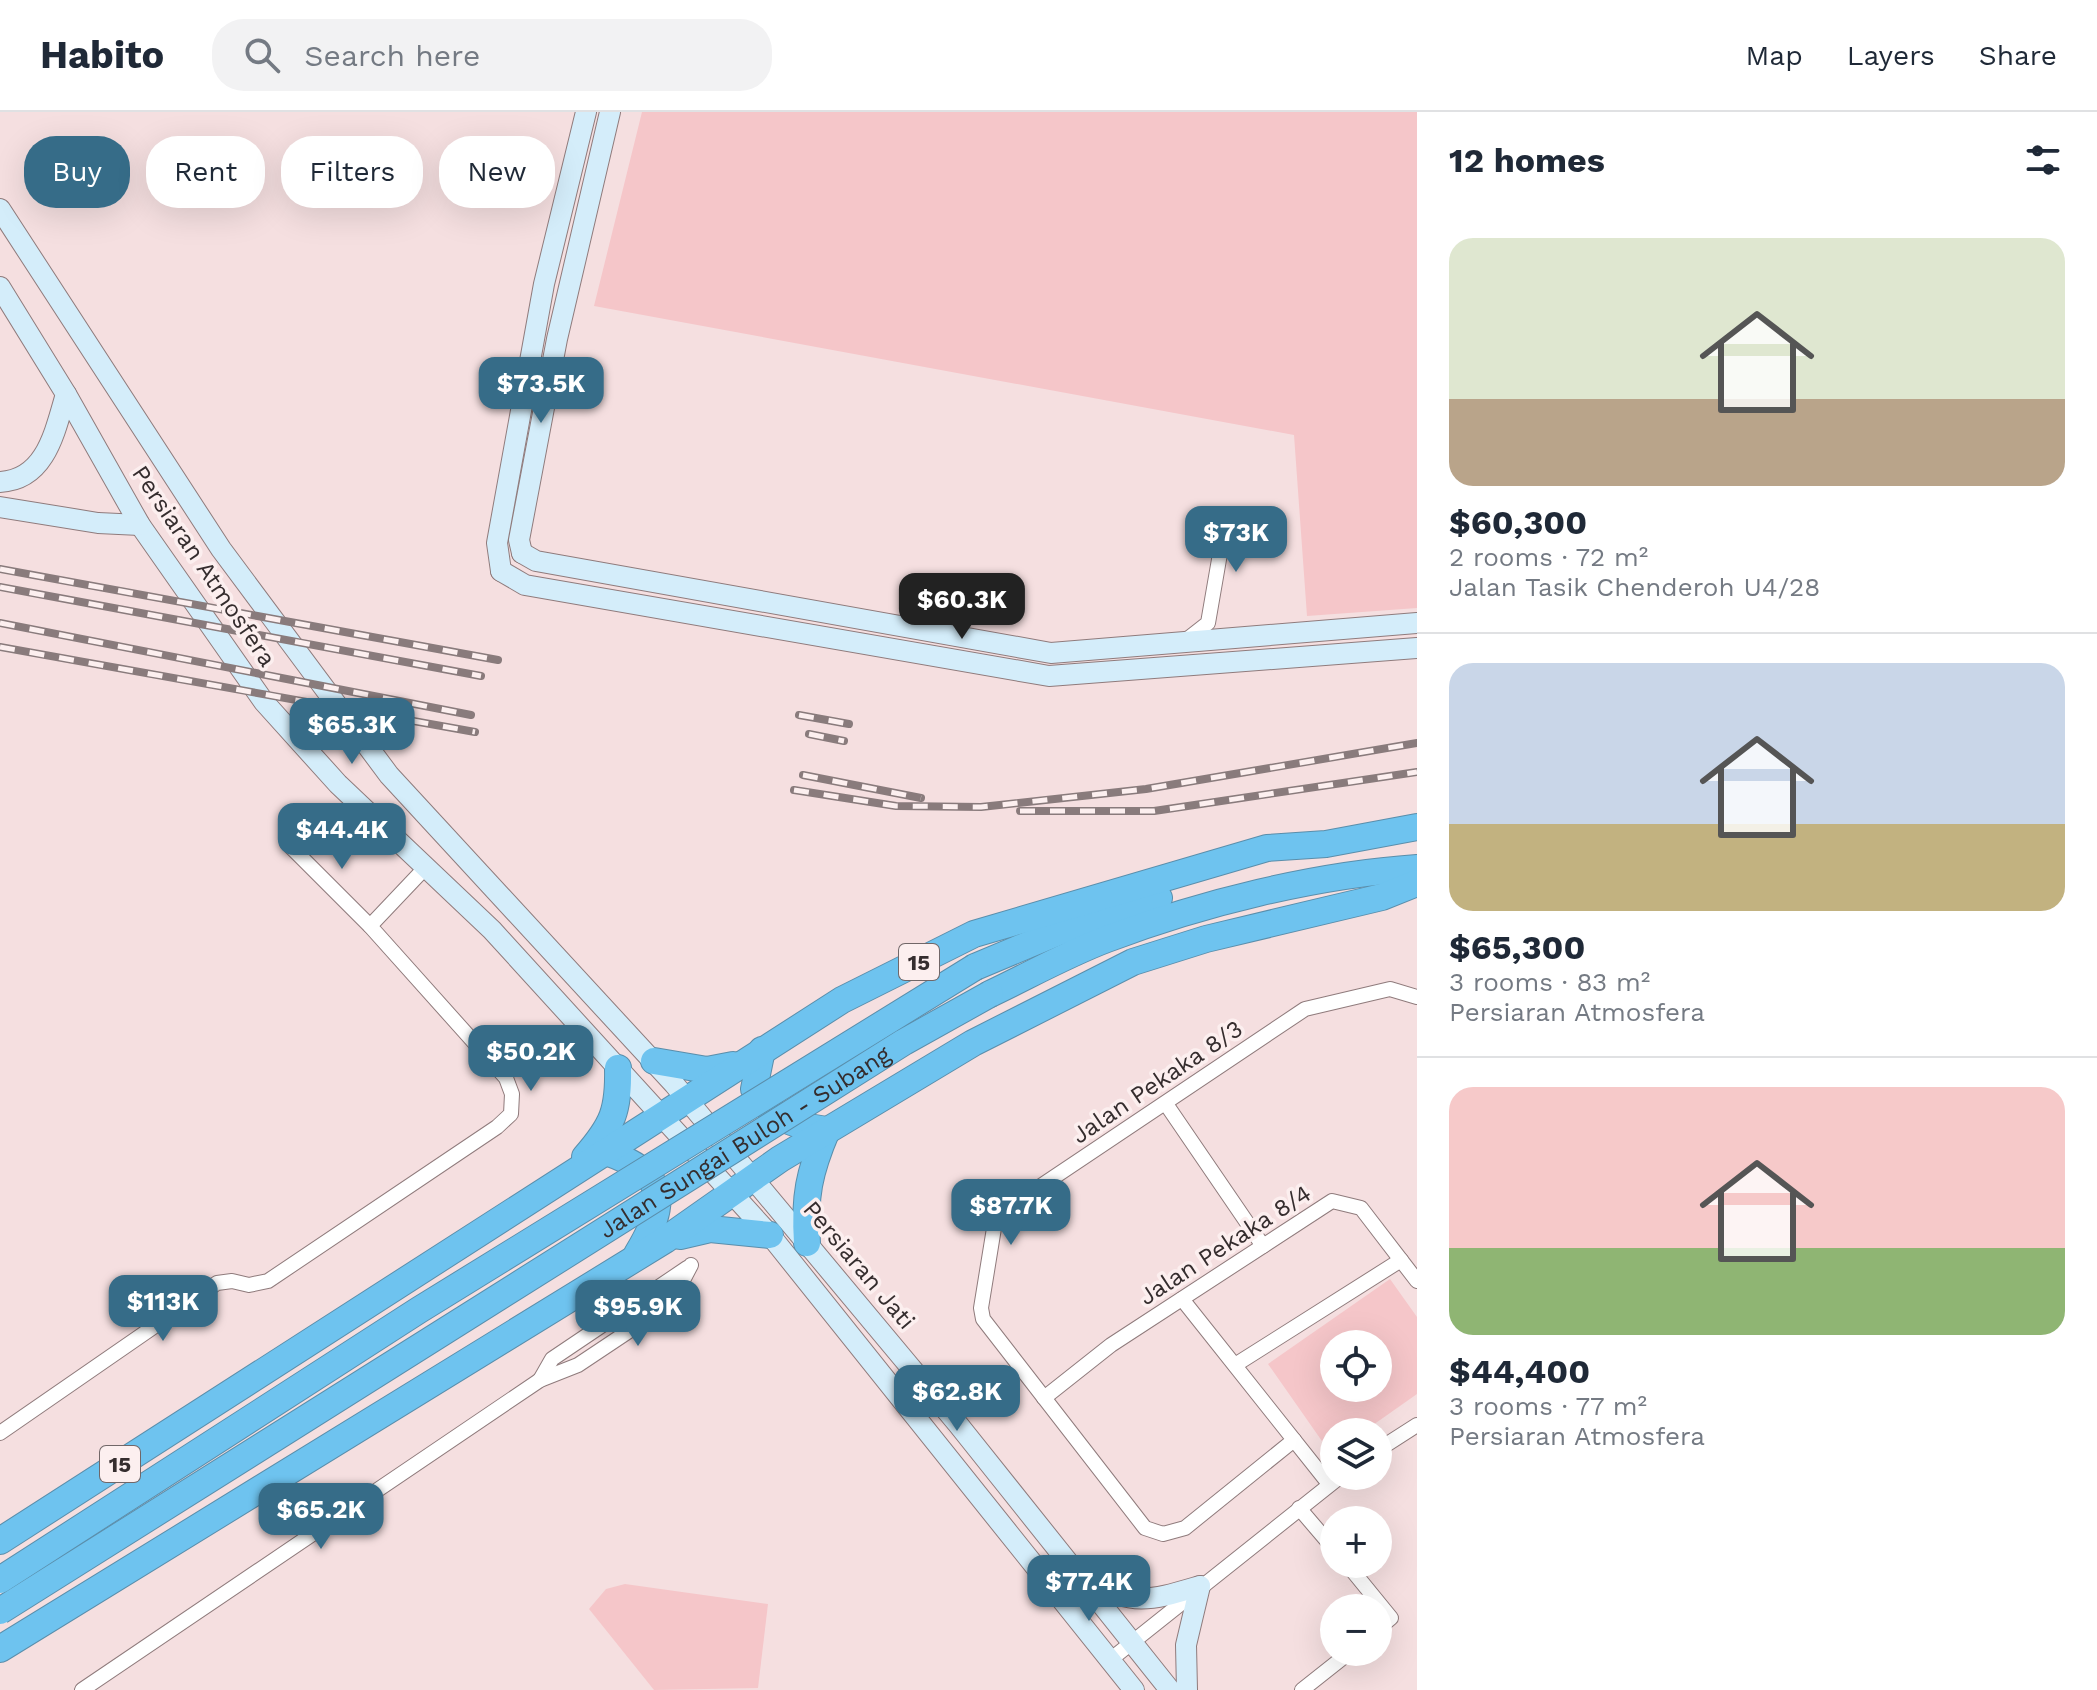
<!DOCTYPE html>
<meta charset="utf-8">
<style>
:root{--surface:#fff;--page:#f2f2f3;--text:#1f2937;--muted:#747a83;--line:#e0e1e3;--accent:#366c88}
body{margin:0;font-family:"Work Sans",sans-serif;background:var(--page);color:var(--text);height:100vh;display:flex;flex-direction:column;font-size:30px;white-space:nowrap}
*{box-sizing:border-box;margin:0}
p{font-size:26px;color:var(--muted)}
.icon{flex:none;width:44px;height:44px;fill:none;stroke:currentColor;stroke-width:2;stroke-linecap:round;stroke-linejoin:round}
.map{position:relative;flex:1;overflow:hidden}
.sheet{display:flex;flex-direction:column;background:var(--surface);width:680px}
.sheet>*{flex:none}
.banner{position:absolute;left:24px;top:24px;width:760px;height:72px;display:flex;gap:16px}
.controls{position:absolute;left:1320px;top:1218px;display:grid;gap:16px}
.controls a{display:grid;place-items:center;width:72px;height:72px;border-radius:50%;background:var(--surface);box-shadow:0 8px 32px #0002;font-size:40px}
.price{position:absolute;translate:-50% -68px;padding:0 18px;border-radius:16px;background:var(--accent);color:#fff;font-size:26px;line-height:52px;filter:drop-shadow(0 2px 4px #0008)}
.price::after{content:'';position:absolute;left:50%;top:48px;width:24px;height:18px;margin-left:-12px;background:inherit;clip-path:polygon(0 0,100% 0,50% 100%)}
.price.current{background:#222;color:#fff}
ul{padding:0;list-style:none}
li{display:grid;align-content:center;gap:16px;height:424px;padding:0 32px}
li+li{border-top:2px solid var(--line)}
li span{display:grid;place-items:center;height:248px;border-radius:24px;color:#555}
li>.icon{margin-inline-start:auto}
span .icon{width:144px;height:144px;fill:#fffc;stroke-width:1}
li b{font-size:34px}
h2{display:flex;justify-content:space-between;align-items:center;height:96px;padding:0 32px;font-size:34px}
.chip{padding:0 28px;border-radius:32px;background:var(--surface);box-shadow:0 8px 32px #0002;font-size:28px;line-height:72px}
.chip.current{background:var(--accent);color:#fff}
header{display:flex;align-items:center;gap:48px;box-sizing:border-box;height:112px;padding:0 40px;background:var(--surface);border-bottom:2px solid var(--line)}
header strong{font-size:38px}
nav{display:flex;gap:44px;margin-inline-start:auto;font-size:28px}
.search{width:560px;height:72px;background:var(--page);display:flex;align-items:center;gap:20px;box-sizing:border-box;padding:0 28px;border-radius:32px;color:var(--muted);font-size:30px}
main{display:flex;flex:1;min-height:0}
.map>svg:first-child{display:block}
</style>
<header>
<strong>Habito</strong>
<div class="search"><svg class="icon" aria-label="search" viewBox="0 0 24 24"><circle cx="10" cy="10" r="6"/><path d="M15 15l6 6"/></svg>Search here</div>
<nav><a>Map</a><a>Layers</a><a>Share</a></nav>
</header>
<main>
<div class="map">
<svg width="1417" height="1578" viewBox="0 0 1417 1578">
<rect width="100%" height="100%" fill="#f5dfe0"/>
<g fill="#f5c6c9" fill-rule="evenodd">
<polygon points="642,0 1417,0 1417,496 1307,504 1294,323 594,194"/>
<path d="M1390,1167L1417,1205V1282L1363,1320H1334L1331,1342L1268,1252ZM1378,1232V1276H1334V1232Z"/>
<polygon points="625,1472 768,1492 758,1576 654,1578 589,1497 606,1477"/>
</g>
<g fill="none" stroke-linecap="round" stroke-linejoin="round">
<g stroke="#8f7b7c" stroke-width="16">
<g id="street">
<polyline points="1185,529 1208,511 1226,407"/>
<polyline points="287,731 370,814"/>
<polyline points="1166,992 1263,1134"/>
<polyline points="1182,1187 1329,1372"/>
<polyline points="1235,1253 1401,1148"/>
<polyline points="540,1268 552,1247 687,1156"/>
<polyline points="1044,1286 1111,1233 1332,1089 1361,1096 1417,1169"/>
<polyline points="0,1321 217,1171 232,1169 249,1173 268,1169 497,1015 511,1002 512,982 506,966 370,814 425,756"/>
<polyline points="1294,1328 1185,1416 1163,1422 1145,1416 983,1207 981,1196 995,1110 999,1102 1305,897 1390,877 1417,885"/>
<polyline points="1378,1338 1417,1313"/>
<polyline points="1299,1396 1334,1437"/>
<polyline points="1347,1452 1391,1506 1378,1517"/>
<polyline points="1110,1548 1341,1364"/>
<polyline points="82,1578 540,1268 578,1253 671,1191 691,1153"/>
<polyline points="1302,1578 1350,1540"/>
</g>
</g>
<g stroke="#8f7b7c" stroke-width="22">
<g id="secondary">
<polyline points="0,97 221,437 389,663 674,972 957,1311 1170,1578"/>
<polyline points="0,175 66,282 140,413 264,590 338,672 492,818 770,1123 1134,1578"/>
<path d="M0,370C46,368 55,319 66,282"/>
<polyline points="0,395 98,411 140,413"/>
<polyline points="522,441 536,449 1051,541 1417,511"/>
<polyline points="522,441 519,428 557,227 610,0"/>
<polyline points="501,459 525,473 1049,564 1417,536"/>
<polyline points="501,459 497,431 544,172 586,0"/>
<path d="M1088,1469C1133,1495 1152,1488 1200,1474"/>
<polyline points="1187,1578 1186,1533 1200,1474"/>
</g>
</g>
<g stroke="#5a8eab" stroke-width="28">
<g id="highway">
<polyline points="975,855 1056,821 1159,786"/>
<path d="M990,882C1028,864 1067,842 1107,827C1202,791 1315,763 1417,756"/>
<path d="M762,938L754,977C773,1008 793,1013 827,1018"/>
<polyline points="654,949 707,958 733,953"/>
<path d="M606,1040C667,1061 669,1090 637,1142"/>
<path d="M585,1045C613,1013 619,998 618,956"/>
<polyline points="680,1124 710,1117 770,1123"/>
<path d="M807,1131C804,1085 809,1060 827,1018"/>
<polyline points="0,1429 842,888 974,822 1267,736 1326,732 1417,715"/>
<polyline points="0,1537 665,1128 780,1047 973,931 1133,850 1206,827 1382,785 1417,771"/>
</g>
</g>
<use href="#street" stroke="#fff" stroke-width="14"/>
<use href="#secondary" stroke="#d4edfa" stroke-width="20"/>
<use href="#highway" stroke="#6ec3ef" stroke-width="26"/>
<g stroke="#897b7c" stroke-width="8">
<g id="rail">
<polyline points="0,457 498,548"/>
<polyline points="0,475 481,564"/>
<polyline points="0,511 471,603"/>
<polyline points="0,535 475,620"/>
<polyline points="799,603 849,612"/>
<polyline points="809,622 844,629"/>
<polyline points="803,663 921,686"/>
<polyline points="794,678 896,694 981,695 1146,677 1417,631"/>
<polyline points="1020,699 1154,699 1417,660"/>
</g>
</g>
<use href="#rail" stroke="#fcefef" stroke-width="5" stroke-dasharray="15" stroke-linecap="butt"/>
<g stroke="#5a8eab" stroke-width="28" stroke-linecap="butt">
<g id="highway-bridge">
<polyline points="0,1468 419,1198 975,855"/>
<path id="s1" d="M0,1499L904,930L990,882"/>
</g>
</g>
<use href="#highway-bridge" stroke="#6ec3ef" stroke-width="26"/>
</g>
<g text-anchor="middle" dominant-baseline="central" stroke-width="7" stroke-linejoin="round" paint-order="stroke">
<g fill="#fcefef" stroke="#716768" stroke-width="2">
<rect x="899" y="832" width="40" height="36" rx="6"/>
<rect x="100" y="1334" width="40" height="36" rx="6"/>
</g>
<g font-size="22" font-weight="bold" fill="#352d2e">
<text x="919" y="850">15</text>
<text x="120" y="1352">15</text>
</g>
<g font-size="24" fill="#352d2e" stroke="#fcefef">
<text transform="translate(204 454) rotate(56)">Persiaran Atmosfera</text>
<text transform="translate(1157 970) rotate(-34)">Jalan Pekaka 8/3</text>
<text stroke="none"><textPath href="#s1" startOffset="880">Jalan Sungai Buloh - Subang</textPath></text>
<text transform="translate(1225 1133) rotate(-33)">Jalan Pekaka 8/4</text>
<text transform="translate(859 1153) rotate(50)">Persiaran Jati</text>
</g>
</g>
</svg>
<div class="controls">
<a><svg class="icon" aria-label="locate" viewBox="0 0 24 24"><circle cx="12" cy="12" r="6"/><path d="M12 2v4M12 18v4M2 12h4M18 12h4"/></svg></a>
<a><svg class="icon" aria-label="layers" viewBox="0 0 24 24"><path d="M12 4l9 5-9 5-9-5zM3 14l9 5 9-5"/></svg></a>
<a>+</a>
<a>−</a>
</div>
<b class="price" style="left:541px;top:313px">$73.5K</b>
<b class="price" style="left:1236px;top:462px">$73K</b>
<b class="price current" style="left:962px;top:529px">$60.3K</b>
<b class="price" style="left:352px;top:654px">$65.3K</b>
<b class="price" style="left:342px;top:759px">$44.4K</b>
<b class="price" style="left:531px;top:981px">$50.2K</b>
<b class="price" style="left:1011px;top:1135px">$87.7K</b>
<b class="price" style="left:163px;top:1231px">$113K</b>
<b class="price" style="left:638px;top:1236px">$95.9K</b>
<b class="price" style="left:957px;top:1321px">$62.8K</b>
<b class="price" style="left:321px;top:1439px">$65.2K</b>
<b class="price" style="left:1089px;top:1511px">$77.4K</b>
<div class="banner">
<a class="chip current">Buy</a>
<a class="chip">Rent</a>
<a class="chip">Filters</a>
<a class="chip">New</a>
</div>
</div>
<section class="sheet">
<h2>12 homes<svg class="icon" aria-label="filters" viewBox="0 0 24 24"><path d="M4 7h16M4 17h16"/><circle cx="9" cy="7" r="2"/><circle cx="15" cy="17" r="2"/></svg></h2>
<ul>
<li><span style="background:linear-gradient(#dfe7d0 65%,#b9a48a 0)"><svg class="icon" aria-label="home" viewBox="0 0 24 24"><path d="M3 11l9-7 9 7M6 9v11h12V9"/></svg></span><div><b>$60,300</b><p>2 rooms · 72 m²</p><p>Jalan Tasik Chenderoh U4/28</p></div></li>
<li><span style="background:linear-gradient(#c9d6e8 65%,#c2b280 0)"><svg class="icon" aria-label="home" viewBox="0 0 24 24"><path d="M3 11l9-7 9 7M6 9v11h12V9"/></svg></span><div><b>$65,300</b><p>3 rooms · 83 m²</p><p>Persiaran Atmosfera</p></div></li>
<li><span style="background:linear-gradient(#f6c9c9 65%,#8fb573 0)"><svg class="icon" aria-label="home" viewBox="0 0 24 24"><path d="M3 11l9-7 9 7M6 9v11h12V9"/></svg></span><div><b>$44,400</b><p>3 rooms · 77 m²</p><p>Persiaran Atmosfera</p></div></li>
</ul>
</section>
</main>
